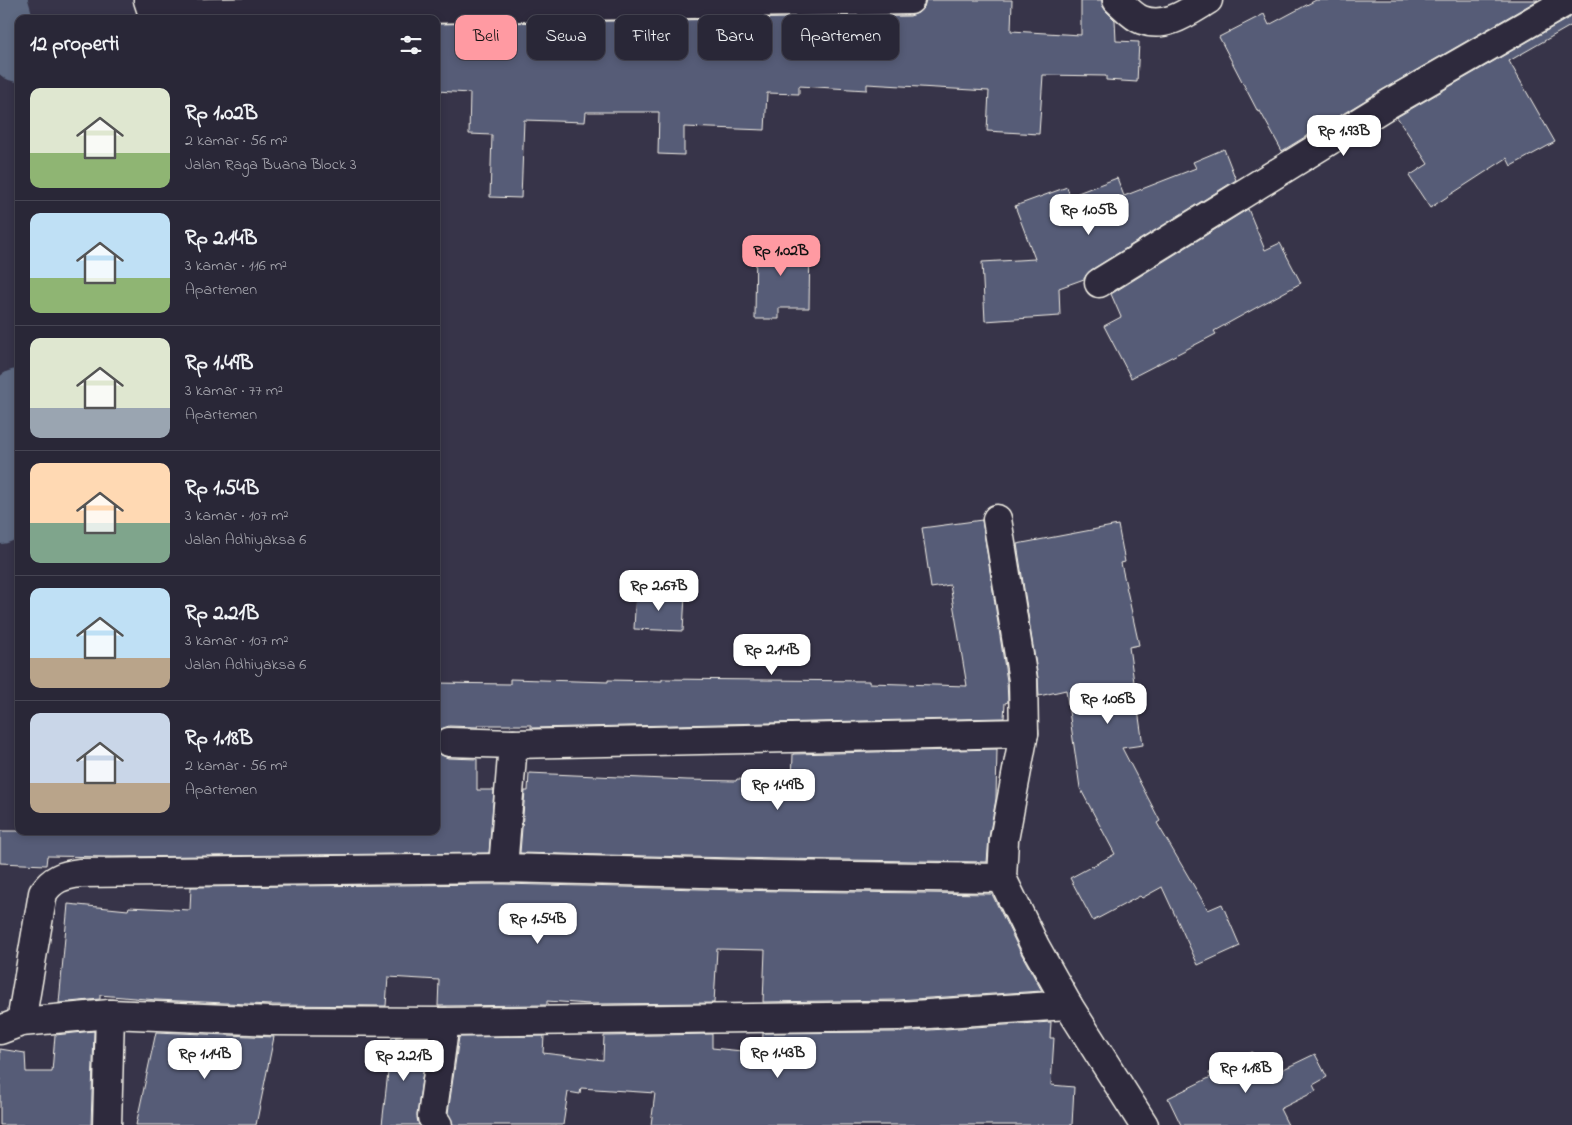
<!DOCTYPE html>
<html lang="id">
<meta charset="utf-8">
<style>
:root{--surface:#292737;--page:#312f3f;--text:#f1f3f6;--muted:#a5a5ad;--line:#454452;--accent:#ff9aa2}
body{margin:0;font-family:"Indie Flower",sans-serif;background:var(--page);color:var(--text);height:100vh;display:flex;flex-direction:column;font-size:19px;white-space:nowrap}
*{box-sizing:border-box;margin:0}
p{font-size:16px;color:var(--muted)}
.icon{flex:none;width:28px;height:28px;fill:none;stroke:currentColor;stroke-width:2;stroke-linecap:round;stroke-linejoin:round}
.map{position:relative;flex:1;overflow:hidden}
.details{position:absolute;left:15px;top:15px;width:425px;height:820px;display:flex;flex-direction:column;background:var(--surface);border-radius:10px;box-shadow:0 2px 8px #0003,0 0 0 1px var(--line)}
.details>*{flex:none}
.banner{position:absolute;left:455px;top:15px;width:475px;height:45px;display:flex;gap:10px}
.price{position:absolute;translate:-50% -42px;padding:0 11px;border-radius:10px;background:#fff;color:#222;font-size:16px;line-height:32px;filter:drop-shadow(0 1px 2px #0008)}
.price::after{content:'';position:absolute;left:50%;top:30px;width:15px;height:11px;margin-left:-8px;background:inherit;clip-path:polygon(0 0,100% 0,50% 100%)}
.price.on{background:var(--accent);color:#111}
ul{padding:0;list-style:none}
li{display:flex;align-items:center;gap:15px;height:125px;padding:0 15px}
li+li{border-top:1px solid var(--line)}
li span{display:grid;place-items:center;flex:none;width:140px;height:100px;border-radius:10px;color:#555}
li>.icon{margin-inline-start:auto}
span .icon{width:60px;height:60px;fill:#fffc;stroke-width:1}
li b{font-size:21px}
h2{display:flex;justify-content:space-between;align-items:center;height:60px;padding:0 15px;font-size:21px}
.chip{padding:0 18px;border-radius:10px;background:var(--surface);box-shadow:0 2px 8px #0003,0 0 0 1px var(--line);font-size:18px;line-height:45px}
.chip.on{background:var(--accent);color:#111}
.map>svg:first-child{display:block}
</style>
<div class="map">
<svg width="1572" height="1125" viewBox="0 0 1572 1125">
<rect width="100%" height="100%" fill="#373449"/>
<filter id="ink" filterUnits="userSpaceOnUse"><feTurbulence type="fractalNoise" baseFrequency=".02" numOctaves="2"/><feDisplacementMap in="SourceGraphic" scale="10" xChannelSelector="R" yChannelSelector="G"/><feConvolveMatrix kernelMatrix="1 2 1 2 8 2 1 2 1" color-interpolation-filters="sRGB"/></filter>
<g filter="url(#ink)">
<g fill="none" stroke-linecap="round" stroke-linejoin="round">
<g stroke="#5e6b83" stroke-width="58">
<polyline points="0,7 9,39 19,53"/>
<polyline points="0,515 19,398"/>
</g>
</g>
<g fill="#565b77" stroke="#f4f1e8">
<polygon points="926,0 1012,0 1011,31 1081,35 1081,0 1102,0 1102,5 1106,11 1115,20 1116,41 1139,42 1137,82 1106,80 1106,76 1043,75 1039,134 987,131 989,91 867,84 867,90 799,86 799,94 767,93 765,130 684,127 684,155 658,154 659,112 586,112 585,122 524,120 521,198 490,197 492,135 469,134 470,93 436,91 436,24 910,16 918,13 924,7"/>
<polygon points="1316,0 1538,0 1382,90 1282,151 1260,111 1258,112 1219,37 1264,14 1269,25"/>
<polygon points="1572,16 1572,25 1509,61 1555,142 1511,166 1507,158 1430,208 1409,176 1428,164 1397,117"/>
<polygon points="1224,149 1236,180 1091,270 1086,275 1084,279 1059,288 1060,316 985,321 982,262 1035,259 1015,206 1067,187 1070,196 1117,178 1124,196 1196,168 1193,162"/>
<polygon points="1248,209 1265,250 1280,243 1301,283 1214,331 1216,334 1131,378 1104,326 1121,317 1111,294"/>
<polygon points="756,240 810,240 809,308 779,308 779,319 755,319"/>
<polygon points="982,520 1007,681 1008,702 1005,703 1004,718 531,728 531,725 478,725 478,727 449,726 441,729 436,733 436,683 510,684 510,679 608,682 608,680 662,681 662,679 869,681 869,683 967,686 950,585 931,588 922,528"/>
<polygon points="1118,525 1125,562 1121,563 1139,645 1129,647 1143,745 1122,748 1160,821 1157,823 1208,910 1222,904 1240,946 1198,965 1162,887 1142,898 1140,896 1093,921 1070,878 1115,854 1080,788 1066,690 1039,696 1038,678 1017,544"/>
<polygon points="636,592 685,595 683,631 634,629"/>
<polygon points="997,749 996,799 989,837 987,862 778,859 520,853 525,791 528,791 529,773 687,780 736,781 737,779 792,782 793,754"/>
<polygon points="436,751 441,755 448,758 477,759 477,790 494,790 489,853 113,857 47,856 46,865 0,863 0,831 436,831"/>
<polygon points="503,884 778,891 992,894 1021,953 1042,991 897,1000 763,1002 765,950 717,949 714,1003 589,1004 547,1001 547,1005 438,1006 439,980 388,977 386,1006 271,1005 157,1000 100,995 100,999 59,1003 68,904 128,910 129,907 190,910 191,887"/>
<polygon points="1051,1022 1050,1038 1054,1038 1051,1085 1074,1087 1072,1125 651,1125 655,1093 581,1088 580,1094 568,1092 563,1125 453,1125 448,1113 459,1037 544,1036 543,1053 603,1060 604,1036 712,1034 712,1048 762,1053 763,1033 899,1032"/>
<polygon points="94,1031 91,1125 0,1125 0,1049 25,1053 26,1072 52,1072 55,1035"/>
<polygon points="156,1032 274,1037 256,1125 136,1125"/>
<polygon points="392,1037 427,1042 417,1115 419,1125 382,1125"/>
<polygon points="1252,1052 1265,1078 1315,1054 1327,1077 1313,1085 1316,1091 1280,1109 1288,1125 1181,1125 1168,1098 1211,1077 1209,1073"/>
</g>
<g fill="none" stroke-linecap="round" stroke-linejoin="round">
<g stroke="#f4f1e8" stroke-width="31">
<g id="minor">
<polyline points="148,0 151,9 158,14 910,0"/>
<path d="M1117,0C1124,6 1133,17 1142,20C1166,29 1188,12 1208,0"/>
<polyline points="1099,283 1390,103 1569,0"/>
<polyline points="997,519 1023,680 1024,733 1004,840 1002,878 1035,946 1068,1005 1144,1125"/>
<polyline points="449,742 513,744 1024,733"/>
<polyline points="503,868 513,744"/>
<path d="M21,1022L43,893C52,879 63,875 80,873L503,868L778,875L1002,878"/>
<polyline points="0,1030 21,1022 110,1014 271,1021 445,1022 898,1016 1068,1005"/>
<polyline points="107,1125 110,1014"/>
<polyline points="438,1125 432,1117 445,1022"/>
</g>
</g>
<use href="#minor" stroke="#2f2a3d" stroke-width="28"/>
</g>
</g>
</svg>
<b class="price" style="left:1344px;top:157px">Rp 1.93B</b>
<b class="price" style="left:1089px;top:236px">Rp 1.05B</b>
<b class="price on" style="left:781px;top:277px">Rp 1.02B</b>
<b class="price" style="left:659px;top:612px">Rp 2.67B</b>
<b class="price" style="left:772px;top:676px">Rp 2.14B</b>
<b class="price" style="left:1108px;top:725px">Rp 1.06B</b>
<b class="price" style="left:778px;top:811px">Rp 1.49B</b>
<b class="price" style="left:538px;top:945px">Rp 1.54B</b>
<b class="price" style="left:778px;top:1079px">Rp 1.43B</b>
<b class="price" style="left:205px;top:1080px">Rp 1.14B</b>
<b class="price" style="left:404px;top:1082px">Rp 2.21B</b>
<b class="price" style="left:1246px;top:1094px">Rp 1.18B</b>
<div class="banner">
<a class="chip on">Beli</a>
<a class="chip">Sewa</a>
<a class="chip">Filter</a>
<a class="chip">Baru</a>
<a class="chip">Apartemen</a>
</div>
<section class="details">
<h2>12 properti<svg class="icon" aria-label="filters" viewBox="0 0 24 24"><path d="M4 7h16M4 17h16"/><circle cx="9" cy="7" r="2"/><circle cx="15" cy="17" r="2"/></svg></h2>
<ul>
<li><span style="background:linear-gradient(#dfe7d0 65%,#8fb573 0)"><svg class="icon" aria-label="home" viewBox="0 0 24 24"><path d="M3 11l9-7 9 7M6 9v11h12V9"/></svg></span><div><b>Rp 1.02B</b><p>2 kamar · 56 m²</p><p>Jalan Raga Buana Block 3</p></div></li>
<li><span style="background:linear-gradient(#bfe0f5 65%,#8fb573 0)"><svg class="icon" aria-label="home" viewBox="0 0 24 24"><path d="M3 11l9-7 9 7M6 9v11h12V9"/></svg></span><div><b>Rp 2.14B</b><p>3 kamar · 116 m²</p><p>Apartemen</p></div></li>
<li><span style="background:linear-gradient(#dfe7d0 70%,#9aa5b1 0)"><svg class="icon" aria-label="home" viewBox="0 0 24 24"><path d="M3 11l9-7 9 7M6 9v11h12V9"/></svg></span><div><b>Rp 1.49B</b><p>3 kamar · 77 m²</p><p>Apartemen</p></div></li>
<li><span style="background:linear-gradient(#ffd9b3 60%,#7fa58c 0)"><svg class="icon" aria-label="home" viewBox="0 0 24 24"><path d="M3 11l9-7 9 7M6 9v11h12V9"/></svg></span><div><b>Rp 1.54B</b><p>3 kamar · 107 m²</p><p>Jalan Adhiyaksa 6</p></div></li>
<li><span style="background:linear-gradient(#bfe0f5 70%,#b9a48a 0)"><svg class="icon" aria-label="home" viewBox="0 0 24 24"><path d="M3 11l9-7 9 7M6 9v11h12V9"/></svg></span><div><b>Rp 2.21B</b><p>3 kamar · 107 m²</p><p>Jalan Adhiyaksa 6</p></div></li>
<li><span style="background:linear-gradient(#c9d6e8 70%,#b9a48a 0)"><svg class="icon" aria-label="home" viewBox="0 0 24 24"><path d="M3 11l9-7 9 7M6 9v11h12V9"/></svg></span><div><b>Rp 1.18B</b><p>2 kamar · 56 m²</p><p>Apartemen</p></div></li>
</ul>
</section>
</div>
